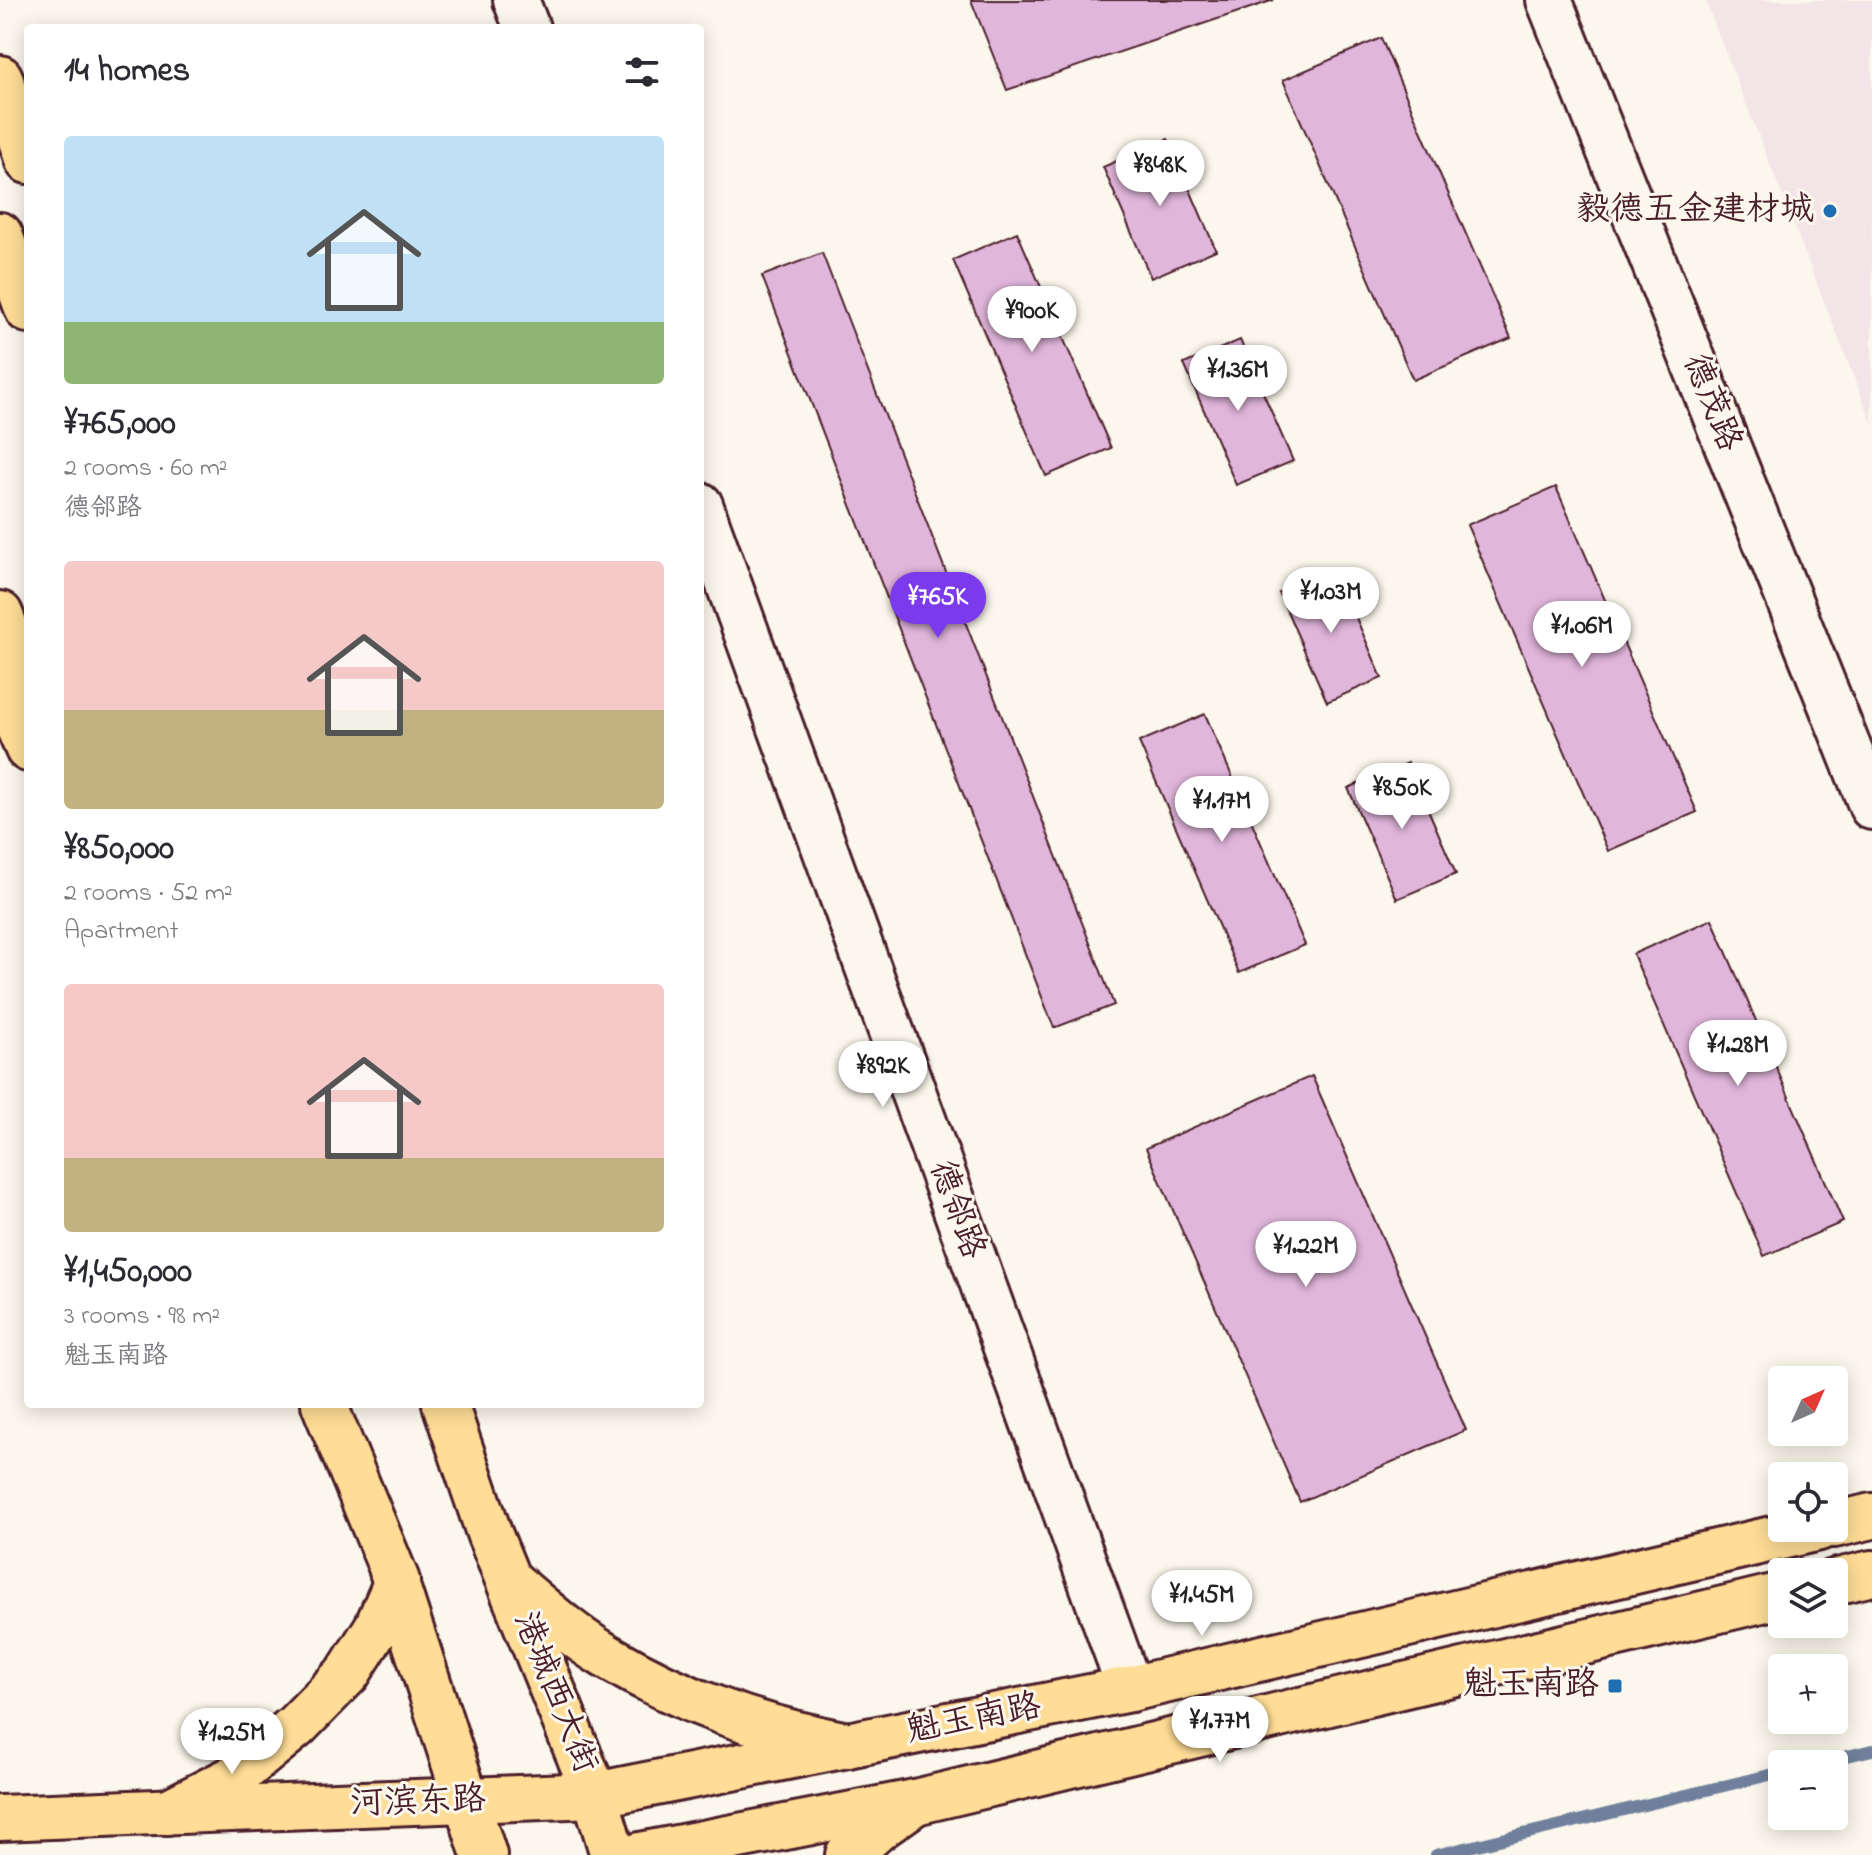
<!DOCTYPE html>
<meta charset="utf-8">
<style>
:root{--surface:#fff;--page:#f2f2f3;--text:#2b2b33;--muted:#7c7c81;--accent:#7c3aed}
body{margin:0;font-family:"Indie Flower","LXGW WenKai TC",sans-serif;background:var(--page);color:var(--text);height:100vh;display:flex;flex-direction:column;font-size:30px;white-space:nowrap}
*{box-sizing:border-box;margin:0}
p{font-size:26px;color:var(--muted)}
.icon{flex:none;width:44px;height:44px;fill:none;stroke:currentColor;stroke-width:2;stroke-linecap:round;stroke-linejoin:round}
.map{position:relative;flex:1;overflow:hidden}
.drawer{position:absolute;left:24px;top:24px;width:680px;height:1384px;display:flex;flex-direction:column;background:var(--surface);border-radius:8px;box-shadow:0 4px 20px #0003}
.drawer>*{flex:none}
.needle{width:52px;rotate:45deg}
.tools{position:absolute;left:1768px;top:1366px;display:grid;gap:16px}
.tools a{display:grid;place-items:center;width:80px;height:80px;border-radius:8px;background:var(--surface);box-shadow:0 4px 20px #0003;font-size:40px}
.price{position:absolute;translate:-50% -68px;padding:0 18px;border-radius:28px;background:#fff;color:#222;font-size:26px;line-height:52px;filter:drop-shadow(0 2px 4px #0008)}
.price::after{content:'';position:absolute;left:50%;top:48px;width:24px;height:18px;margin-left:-12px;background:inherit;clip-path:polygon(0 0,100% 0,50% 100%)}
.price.on{background:var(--accent);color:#fff}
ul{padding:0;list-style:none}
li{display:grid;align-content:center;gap:16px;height:424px;padding:0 40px}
li span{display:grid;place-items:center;height:248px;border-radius:8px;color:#555}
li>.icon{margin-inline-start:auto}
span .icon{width:144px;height:144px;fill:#fffc;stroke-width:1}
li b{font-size:34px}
h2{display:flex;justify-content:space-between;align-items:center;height:96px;padding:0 40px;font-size:34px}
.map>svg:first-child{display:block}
</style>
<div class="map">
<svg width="1872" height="1855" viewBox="0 0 1872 1855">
<rect width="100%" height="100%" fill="#fbf7ec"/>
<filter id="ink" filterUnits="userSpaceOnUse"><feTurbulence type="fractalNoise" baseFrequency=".0125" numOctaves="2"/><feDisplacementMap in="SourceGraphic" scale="16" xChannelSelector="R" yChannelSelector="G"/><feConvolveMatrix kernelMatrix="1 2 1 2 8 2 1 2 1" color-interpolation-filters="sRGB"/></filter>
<g filter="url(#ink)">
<polygon fill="#f3e4e7" points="1705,0 1872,0 1872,423"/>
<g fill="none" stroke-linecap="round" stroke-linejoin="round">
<g stroke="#70809c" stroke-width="12">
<polyline points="1815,1764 1872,1750"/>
<polyline points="1436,1855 1782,1772"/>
</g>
</g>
<g fill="#e1b6db" stroke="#4a1f2b" stroke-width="2">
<polygon points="971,0 1274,0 1007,90"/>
<polygon points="1381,38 1511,338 1413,380 1283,80"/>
<polygon points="1168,139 1216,250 1151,278 1103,167"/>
<polygon points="1017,232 1111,448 1046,476 953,260"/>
<polygon points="822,253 1114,1005 1054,1028 762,276"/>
<polygon points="1240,340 1293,461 1236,485 1184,364"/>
<polygon points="1556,487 1697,812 1608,851 1467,525"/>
<polygon points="1335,569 1382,678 1327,702 1279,593"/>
<polygon points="1205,714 1305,945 1239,973 1139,742"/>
<polygon points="1408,763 1456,874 1397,899 1348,788"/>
<polygon points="1712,919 1843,1222 1764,1256 1633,954"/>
<polygon points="1312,1076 1466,1430 1300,1502 1146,1148"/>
</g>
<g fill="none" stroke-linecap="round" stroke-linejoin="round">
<g stroke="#4a1f2b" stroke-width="50">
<g id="minor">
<polyline points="516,0 527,28"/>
<polyline points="1549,0 1872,807"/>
<polyline points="700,505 1130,1689"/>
</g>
</g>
<g stroke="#4a1f2b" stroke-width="50">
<g id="major">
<polyline points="1834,1525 1872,1516"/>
<polyline points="1834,1582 1872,1573"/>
<polyline points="0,1818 595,1795 1130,1689 1819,1528"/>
<polyline points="640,1855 915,1802 1782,1595"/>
</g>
</g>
<g stroke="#4a1f2b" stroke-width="50">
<g id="highway">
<polyline points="0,78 28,161"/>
<polyline points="0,235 28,310"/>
<polyline points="0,614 28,683"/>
<polyline points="0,685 28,749"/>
<polyline points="445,1404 489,1533 595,1795 613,1855"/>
<polyline points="392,1571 484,1855"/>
<path d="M513,1584C543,1610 573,1636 606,1656C685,1703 758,1728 848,1745"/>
<polyline points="167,1812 232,1779 296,1726 348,1673 377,1627 397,1581 324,1404"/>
<polyline points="848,1855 877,1829 915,1802"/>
</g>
</g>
<use href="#minor" stroke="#fbf7ec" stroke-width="44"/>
<use href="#major" stroke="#ffdd96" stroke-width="44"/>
<use href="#highway" stroke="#ffdd96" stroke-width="44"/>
</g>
</g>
<g fill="#1f6fb2" stroke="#fbf7ec" stroke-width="3">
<circle cx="1830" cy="211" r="8"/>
<rect x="1607" y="1678" width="16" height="16" rx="4"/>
</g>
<g text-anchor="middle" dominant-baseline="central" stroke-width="6" stroke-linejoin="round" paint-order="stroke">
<g font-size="34" fill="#4a1f2b" stroke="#fbf7ec" text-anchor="end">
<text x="1814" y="211">毅德五金建材城</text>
<text x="1599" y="1686">魁玉南路</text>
</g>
<g font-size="34" fill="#4a1f2b" stroke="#fbf7ec">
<text transform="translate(1711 403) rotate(68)">德茂路</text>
<text transform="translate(956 1210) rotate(70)">德邻路</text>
<text transform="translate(554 1693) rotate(68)">港城西大街</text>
<text transform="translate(974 1720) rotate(-11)">魁玉南路</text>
<text transform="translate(418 1803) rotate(-2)">河滨东路</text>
</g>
</g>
</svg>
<div class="tools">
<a><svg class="needle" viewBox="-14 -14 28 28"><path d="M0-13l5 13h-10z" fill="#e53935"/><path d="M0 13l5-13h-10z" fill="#7c7c81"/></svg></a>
<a><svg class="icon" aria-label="locate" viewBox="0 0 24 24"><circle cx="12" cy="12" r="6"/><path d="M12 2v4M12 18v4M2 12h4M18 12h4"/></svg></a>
<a><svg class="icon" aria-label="layers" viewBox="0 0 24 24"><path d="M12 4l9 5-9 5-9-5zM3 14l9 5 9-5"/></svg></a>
<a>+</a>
<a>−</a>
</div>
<b class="price" style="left:1160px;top:208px">¥848K</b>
<b class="price" style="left:1032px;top:354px">¥900K</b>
<b class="price" style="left:1238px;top:413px">¥1.36M</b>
<b class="price" style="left:1331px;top:635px">¥1.03M</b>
<b class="price on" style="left:938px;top:640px">¥765K</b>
<b class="price" style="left:1582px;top:669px">¥1.06M</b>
<b class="price" style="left:1402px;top:831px">¥850K</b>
<b class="price" style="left:1222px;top:844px">¥1.17M</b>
<b class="price" style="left:1738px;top:1088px">¥1.28M</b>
<b class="price" style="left:883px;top:1109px">¥892K</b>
<b class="price" style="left:1306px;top:1289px">¥1.22M</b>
<b class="price" style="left:1202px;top:1638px">¥1.45M</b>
<b class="price" style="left:1220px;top:1764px">¥1.77M</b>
<b class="price" style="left:232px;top:1776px">¥1.25M</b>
<section class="drawer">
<h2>14 homes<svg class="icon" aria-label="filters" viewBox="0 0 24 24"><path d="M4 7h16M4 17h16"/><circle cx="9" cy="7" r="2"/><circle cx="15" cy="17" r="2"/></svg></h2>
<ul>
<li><span style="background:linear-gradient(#bfe0f5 75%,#8fb573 0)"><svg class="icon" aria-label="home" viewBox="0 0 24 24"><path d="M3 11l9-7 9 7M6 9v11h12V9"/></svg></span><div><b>¥765,000</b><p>2 rooms · 60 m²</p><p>德邻路</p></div></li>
<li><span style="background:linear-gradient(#f6c9c9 60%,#c2b280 0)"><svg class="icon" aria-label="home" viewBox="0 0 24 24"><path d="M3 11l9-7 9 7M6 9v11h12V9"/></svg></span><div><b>¥850,000</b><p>2 rooms · 52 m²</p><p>Apartment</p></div></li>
<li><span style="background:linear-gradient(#f6c9c9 70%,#c2b280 0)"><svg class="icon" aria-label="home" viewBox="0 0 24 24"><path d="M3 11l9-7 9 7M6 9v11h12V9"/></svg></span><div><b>¥1,450,000</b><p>3 rooms · 98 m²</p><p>魁玉南路</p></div></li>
</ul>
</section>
</div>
